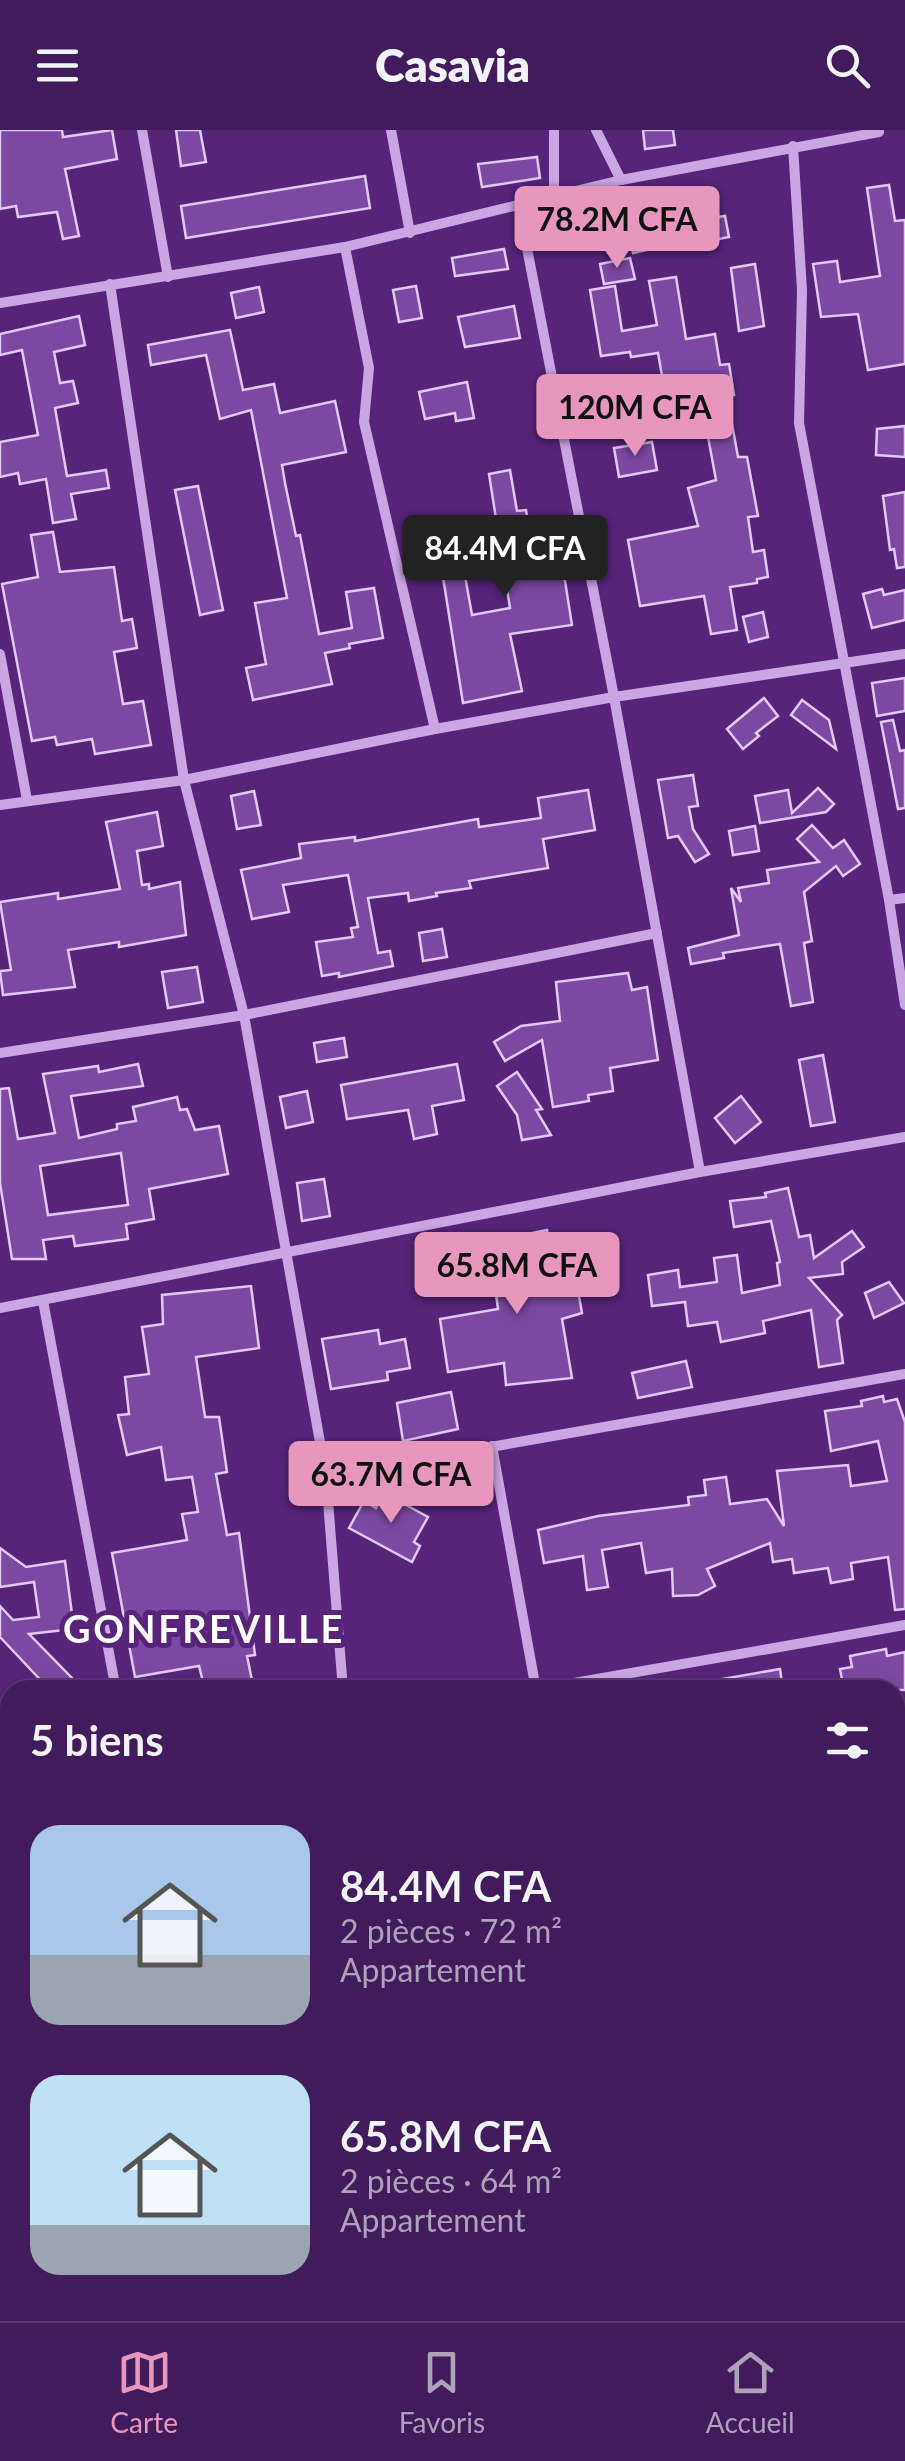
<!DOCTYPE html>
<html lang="fr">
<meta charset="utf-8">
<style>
:root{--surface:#411b5c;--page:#4c2865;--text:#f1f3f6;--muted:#aea1bb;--line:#5a3972;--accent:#e797bd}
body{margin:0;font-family:Lato,sans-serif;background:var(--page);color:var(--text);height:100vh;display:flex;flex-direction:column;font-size:38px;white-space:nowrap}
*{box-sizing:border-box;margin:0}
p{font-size:32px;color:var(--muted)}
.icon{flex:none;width:55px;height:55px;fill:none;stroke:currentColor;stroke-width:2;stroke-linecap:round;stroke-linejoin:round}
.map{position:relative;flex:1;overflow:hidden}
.drawer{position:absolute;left:0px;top:1550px;width:905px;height:642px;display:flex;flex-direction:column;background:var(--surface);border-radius:30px 30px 0 0;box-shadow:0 5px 15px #0003,0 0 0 2px var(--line)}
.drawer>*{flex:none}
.price{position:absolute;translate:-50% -85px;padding:0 22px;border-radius:10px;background:var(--accent);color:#111;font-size:32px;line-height:65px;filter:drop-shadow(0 2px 5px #0008)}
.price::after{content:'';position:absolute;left:50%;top:60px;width:30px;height:22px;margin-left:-15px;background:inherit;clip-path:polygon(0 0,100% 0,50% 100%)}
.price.selected{background:#222;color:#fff}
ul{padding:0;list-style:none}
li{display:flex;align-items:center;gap:30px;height:250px;padding:0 30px}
li span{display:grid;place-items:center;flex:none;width:280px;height:200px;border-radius:30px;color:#555}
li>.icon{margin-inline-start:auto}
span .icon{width:120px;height:120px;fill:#fffc;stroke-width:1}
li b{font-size:42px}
h2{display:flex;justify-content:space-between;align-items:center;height:120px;padding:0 30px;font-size:42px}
header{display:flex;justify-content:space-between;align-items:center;height:130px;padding:0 30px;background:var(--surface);font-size:45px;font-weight:800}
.menu{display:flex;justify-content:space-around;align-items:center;height:140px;border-top:2px solid var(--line);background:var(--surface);font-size:28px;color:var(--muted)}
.menu a{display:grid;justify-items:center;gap:5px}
.menu .selected{color:var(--accent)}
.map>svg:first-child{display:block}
</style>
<header><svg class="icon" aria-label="menu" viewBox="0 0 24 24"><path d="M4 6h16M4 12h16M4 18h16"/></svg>Casavia<svg class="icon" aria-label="search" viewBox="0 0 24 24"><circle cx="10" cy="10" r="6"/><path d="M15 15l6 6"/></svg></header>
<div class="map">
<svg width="905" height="2191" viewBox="0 0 905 2191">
<rect width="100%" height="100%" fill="#57247a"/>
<g fill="#7c48a1" stroke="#e2c9f4" stroke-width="2.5" fill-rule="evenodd">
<polygon points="0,0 62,0 63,7 112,0 117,29 65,39 79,106 63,109 57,82 18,87 16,76 0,79"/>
<polygon points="176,0 200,0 206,32 181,36"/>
<polygon points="643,0 673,0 675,15 645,19"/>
<polygon points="537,27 540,48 482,57 478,34"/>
<polygon points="365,46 370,78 186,108 181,76"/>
<polygon points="889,55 895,91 905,90 905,234 868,240 858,184 821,187 813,134 837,131 840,152 880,146 867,58"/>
<polygon points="725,86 729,107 698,113 697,109 633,123 629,99"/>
<polygon points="504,119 508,139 455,146 452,128"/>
<polygon points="630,128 635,149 604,154 600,134"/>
<polygon points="755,134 764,196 739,201 731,138"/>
<polygon points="676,147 686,209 715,204 720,235 729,234 734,265 727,266 738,327 747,327 758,386 748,387 753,422 764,420 768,447 757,449 757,453 730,457 737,500 711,504 704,466 640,476 628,410 698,396 688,358 716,350 701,269 667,274 658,223 631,227 630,222 601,226 590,160 615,156 622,201 657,195 649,151"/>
<polygon points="416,156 422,188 399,192 393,160"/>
<polygon points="259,157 264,182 236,188 231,163"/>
<polygon points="514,176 520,208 465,217 458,187"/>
<polygon points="79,186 85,215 54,222 60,253 73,251 78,273 55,278 67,346 106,340 109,358 71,364 76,389 53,393 46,349 20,354 18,343 0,347 0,312 38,305 22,220 0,225 0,204"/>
<polygon points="230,200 243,260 274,254 280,283 335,271 346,322 282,335 285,353 296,406 300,405 319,504 352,498 346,462 374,458 383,508 349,514 350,518 325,523 332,554 253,570 246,538 266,534 255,473 287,468 251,280 220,289 206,225 151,235 148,215"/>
<polygon points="467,252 474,288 456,291 455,283 425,289 419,262"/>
<polygon points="905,296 905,327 876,325 877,299"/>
<polygon points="652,312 657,340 619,347 614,318"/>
<polygon points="510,340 517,381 526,380 530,402 549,399 552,415 559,413 572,495 510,504 522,561 463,573 439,422 460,418 472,485 510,478 489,344"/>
<polygon points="198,356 223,480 200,485 175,360"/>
<polygon points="905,362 905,437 897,438 894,419 890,420 883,366"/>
<polygon points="53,402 60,442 114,437 122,491 132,489 137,518 114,522 123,574 143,571 151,615 95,624 92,609 57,615 55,607 32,611 2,454 38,447 31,405"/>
<polygon points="882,459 884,465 905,460 905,490 872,498 863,464"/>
<polygon points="763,482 768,507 749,512 743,487"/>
<polygon points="905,548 905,581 877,586 872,553"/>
<polygon points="764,568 778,586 756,603 759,606 743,619 727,599"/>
<polygon points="802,570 829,590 836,619 791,585"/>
<polygon points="893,590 900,621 905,620 905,678 898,679 881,592"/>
<polygon points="693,645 698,676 689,677 693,699 709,724 695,732 678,706 668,708 658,650"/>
<polygon points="818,658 834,674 826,682 760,693 755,666 788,660 792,683"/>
<polygon points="588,660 595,700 543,709 548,738 469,751 471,758 436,763 437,766 409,771 408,763 368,768 378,823 390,821 393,836 339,847 339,843 322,846 316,812 353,807 351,798 358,797 348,745 283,755 289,782 252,789 241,740 301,728 299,714 355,707 355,711 478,689 479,697 541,688 538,668"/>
<polygon points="254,661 261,695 237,699 231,666"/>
<polygon points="157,682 163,716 137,721 142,755 149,754 149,759 180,752 186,805 119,817 119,812 68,820 75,857 3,865 0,841 11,840 0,772 58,763 58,769 120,759 106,692"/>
<polygon points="812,695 833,718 844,710 860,734 843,746 836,736 804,762 812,811 804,813 813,872 791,876 780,814 723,823 724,828 691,834 688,818 739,805 731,758 741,772 738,758 769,753 767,740 819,732 797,709"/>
<polygon points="755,696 759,721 733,725 729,701"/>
<polygon points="442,799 447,827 423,831 419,803"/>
<polygon points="197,837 203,872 168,878 162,842"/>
<polygon points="628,843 632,860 647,857 658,930 610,938 613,961 588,965 589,971 553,977 542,910 505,931 494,912 521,896 560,891 556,852"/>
<polygon points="344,908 347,927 317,932 314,913"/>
<polygon points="823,925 835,992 811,996 799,930"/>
<path d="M138,934L143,956L71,966L79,1008L117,999V994L136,991L133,977L177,967L180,980L187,979L195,1000L219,996L228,1044L149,1059L154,1089L126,1094L128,1109L75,1116L73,1106L43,1110L46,1129H12L0,1053V959L9,958L18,1009L55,1003L43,944L98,936L99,942ZM121,1023L128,1075L48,1085L40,1036Z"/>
<polygon points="457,934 464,970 432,976 437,1004 414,1009 408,980 347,989 341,955"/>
<polygon points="517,942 542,979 536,980 551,1005 522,1010 517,985 497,956"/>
<polygon points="307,961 313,992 286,998 280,967"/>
<polygon points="741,966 761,992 735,1013 715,988"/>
<polygon points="324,1049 330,1086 302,1091 297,1053"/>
<polygon points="788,1058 799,1107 810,1105 814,1128 852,1101 864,1117 842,1132 843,1144 809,1148 842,1185 837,1190 843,1233 819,1237 811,1180 763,1191 765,1203 721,1212 717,1192 688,1196 685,1172 652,1176 648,1145 678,1140 680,1157 717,1152 714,1128 737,1125 742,1163 780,1155 777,1133 780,1132 771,1091 734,1097 730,1071 766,1067 765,1063"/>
<polygon points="547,1100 558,1165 578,1161 582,1183 562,1189 572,1248 506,1255 504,1233 448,1242 440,1189 498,1179 489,1112"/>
<polygon points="889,1152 904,1173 874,1188 865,1163"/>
<polygon points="251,1156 259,1218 196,1227 205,1287 219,1287 227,1342 216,1344 227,1405 239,1403 255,1525 247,1526 254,1560 228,1560 227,1556 205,1560 199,1536 135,1547 112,1423 187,1410 182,1384 198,1382 192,1347 166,1350 161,1317 127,1325 118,1285 129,1284 125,1247 149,1244 142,1197 163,1194 162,1165"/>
<polygon points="378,1200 380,1214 405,1209 410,1238 387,1242 388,1250 331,1259 322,1209"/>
<polygon points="686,1231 692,1257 638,1268 632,1243"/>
<polygon points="451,1262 458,1299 403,1311 397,1273"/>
<polygon points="883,1266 884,1272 897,1269 905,1292 905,1479 895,1480 888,1427 851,1433 853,1449 831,1453 828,1438 794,1443 792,1429 773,1432 770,1413 707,1439 715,1456 698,1465 673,1466 672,1439 646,1443 641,1413 602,1420 608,1457 587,1460 583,1426 544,1433 538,1400 598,1386 689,1375 688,1367 706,1365 704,1350 726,1347 730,1374 767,1369 784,1396 777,1341 848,1335 851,1356 887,1351 878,1311 831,1321 825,1281 862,1276 861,1271"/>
<polygon points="384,1363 428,1387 414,1412 420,1416 412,1432 349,1398 364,1371 376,1378"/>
<polygon points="0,1418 26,1437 65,1431 74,1499 29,1504 73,1549 70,1551 79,1560 50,1560 0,1507 0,1476 13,1490 39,1487 34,1452 0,1457"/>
<polygon points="886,1519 887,1526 905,1522 905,1560 844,1560 840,1539 852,1537 850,1526"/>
<polygon points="780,1539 783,1560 718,1560 717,1550"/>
</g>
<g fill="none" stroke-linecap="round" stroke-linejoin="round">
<g stroke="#cba6e4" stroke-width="10">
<polyline points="142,0 168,147"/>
<polyline points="391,0 410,103"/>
<polyline points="554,0 554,65"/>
<polyline points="596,0 621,50"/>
<polyline points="793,16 802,160 799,293 889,770 905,875"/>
<polyline points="519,77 614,567 700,1042"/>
<polyline points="345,117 369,238 364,292 435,599"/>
<polyline points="110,154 184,650 244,885 326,1346 343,1560"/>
<polyline points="0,173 345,117 621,50 879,2"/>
<polyline points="0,524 27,670"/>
<polyline points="0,675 184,650 435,599 614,567 905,524"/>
<polyline points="889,770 905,768"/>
<polyline points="0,923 244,885 657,803"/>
<polyline points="43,1171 116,1560"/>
<polyline points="0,1178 700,1042 905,1007"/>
<polyline points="492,1316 536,1560"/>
<polyline points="326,1346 905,1244"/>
<polyline points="534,1560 905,1495"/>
<polyline points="0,1654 10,1652"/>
<polyline points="895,1731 905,1729"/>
<polyline points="0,1888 10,1886"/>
<polyline points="895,1962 905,1960"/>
<polyline points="0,2118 10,2117"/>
<polyline points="893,2191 905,2189"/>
</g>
</g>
<g text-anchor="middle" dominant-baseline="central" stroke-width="10" stroke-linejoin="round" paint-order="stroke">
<g font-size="38" font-weight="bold" letter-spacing="2.5" fill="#fff" stroke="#57247a">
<text x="204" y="1498">GONFREVILLE</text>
</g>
</g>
</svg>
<b class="price" style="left:617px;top:141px">78.2M CFA</b>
<b class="price" style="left:635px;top:329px">120M CFA</b>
<b class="price selected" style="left:505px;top:470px">84.4M CFA</b>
<b class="price" style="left:517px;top:1187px">65.8M CFA</b>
<b class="price" style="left:391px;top:1396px">63.7M CFA</b>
<section class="drawer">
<h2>5 biens<svg class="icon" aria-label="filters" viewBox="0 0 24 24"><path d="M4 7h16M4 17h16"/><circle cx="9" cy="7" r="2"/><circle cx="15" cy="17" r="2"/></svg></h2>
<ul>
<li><span style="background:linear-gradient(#a9c7e8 65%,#9aa5b1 0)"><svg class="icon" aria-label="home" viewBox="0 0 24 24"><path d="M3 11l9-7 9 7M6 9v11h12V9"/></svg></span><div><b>84.4M CFA</b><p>2 pièces · 72 m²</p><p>Appartement</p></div></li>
<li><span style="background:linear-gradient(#bfe0f5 75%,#9aa5b1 0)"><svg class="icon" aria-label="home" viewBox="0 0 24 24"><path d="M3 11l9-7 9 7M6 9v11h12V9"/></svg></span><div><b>65.8M CFA</b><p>2 pièces · 64 m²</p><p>Appartement</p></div></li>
</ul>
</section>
</div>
<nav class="menu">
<a class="selected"><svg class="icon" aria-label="map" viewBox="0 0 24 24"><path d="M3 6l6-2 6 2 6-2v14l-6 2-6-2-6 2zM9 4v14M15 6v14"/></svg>Carte</a>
<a><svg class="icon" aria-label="saved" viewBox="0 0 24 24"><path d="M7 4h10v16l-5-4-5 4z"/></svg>Favoris</a>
<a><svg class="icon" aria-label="home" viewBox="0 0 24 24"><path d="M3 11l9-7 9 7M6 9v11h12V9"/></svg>Accueil</a>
</nav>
